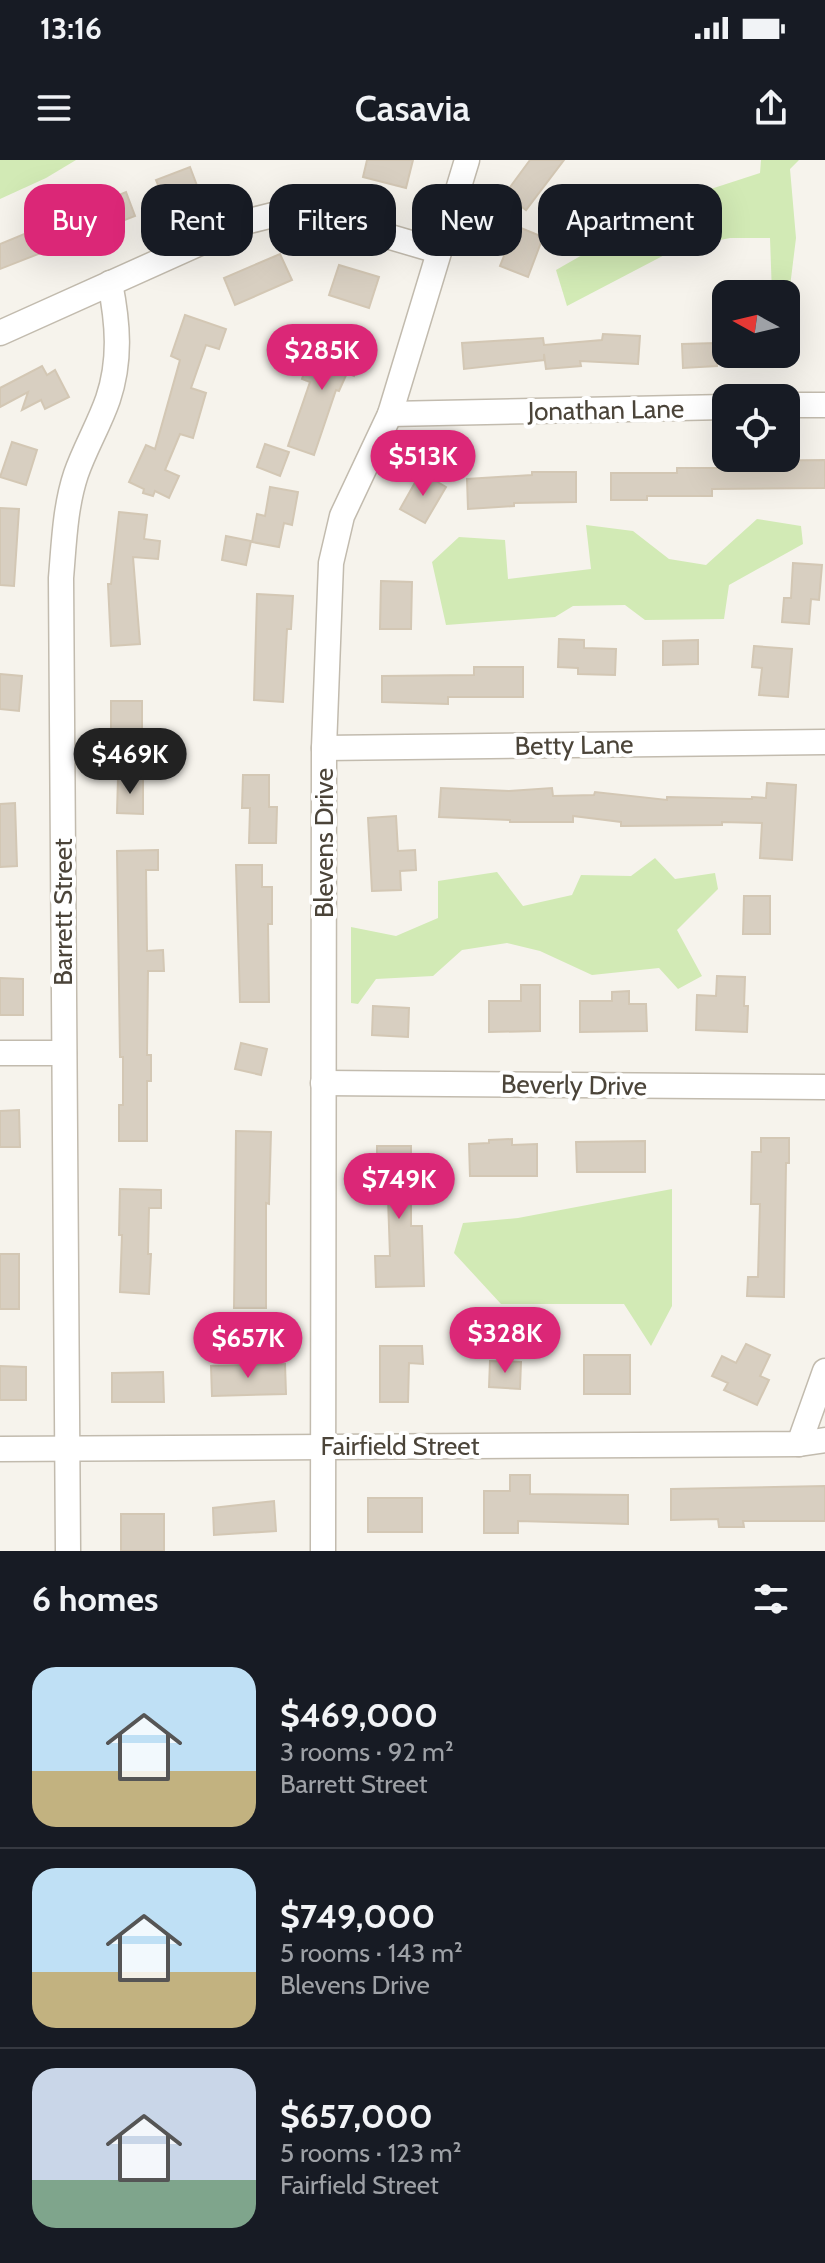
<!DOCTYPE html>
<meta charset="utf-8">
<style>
:root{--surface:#171b24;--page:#20242c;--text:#f1f3f6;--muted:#9ea1a6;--line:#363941;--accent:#db2777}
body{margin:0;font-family:Cabin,sans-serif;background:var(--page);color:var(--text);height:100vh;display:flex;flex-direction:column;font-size:30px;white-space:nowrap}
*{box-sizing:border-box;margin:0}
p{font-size:26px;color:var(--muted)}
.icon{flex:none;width:44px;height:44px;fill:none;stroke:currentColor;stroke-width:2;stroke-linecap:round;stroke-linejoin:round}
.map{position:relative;height:1391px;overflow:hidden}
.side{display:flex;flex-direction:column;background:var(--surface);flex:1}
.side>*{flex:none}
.top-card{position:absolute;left:24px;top:24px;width:778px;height:72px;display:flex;gap:16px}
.needle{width:52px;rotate:278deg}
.buttons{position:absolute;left:712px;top:120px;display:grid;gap:16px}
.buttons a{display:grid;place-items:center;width:88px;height:88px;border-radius:16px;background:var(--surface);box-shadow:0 8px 32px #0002;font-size:40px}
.price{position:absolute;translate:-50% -68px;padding:0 18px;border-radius:28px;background:var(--accent);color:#fff;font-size:26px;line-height:52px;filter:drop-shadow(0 2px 4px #0008)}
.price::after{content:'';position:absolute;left:50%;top:48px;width:24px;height:18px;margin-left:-12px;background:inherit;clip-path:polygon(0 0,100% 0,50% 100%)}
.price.current{background:#222;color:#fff}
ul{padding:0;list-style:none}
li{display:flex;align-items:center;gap:24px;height:200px;padding:0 32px}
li+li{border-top:2px solid var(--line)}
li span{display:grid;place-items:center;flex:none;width:224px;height:160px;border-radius:24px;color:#555}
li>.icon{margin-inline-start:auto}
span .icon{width:96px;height:96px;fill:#fffc;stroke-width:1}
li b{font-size:34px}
h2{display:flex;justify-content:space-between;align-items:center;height:96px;padding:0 32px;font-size:34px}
.pill{padding:0 28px;border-radius:24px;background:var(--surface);box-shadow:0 8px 32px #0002;font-size:28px;line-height:72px}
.pill.current{background:var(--accent);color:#fff}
.status{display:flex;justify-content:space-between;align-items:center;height:56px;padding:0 40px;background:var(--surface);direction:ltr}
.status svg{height:22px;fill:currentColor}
header{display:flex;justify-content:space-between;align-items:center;height:104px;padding:0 32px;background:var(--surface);font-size:36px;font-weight:600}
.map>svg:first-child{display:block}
</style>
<div class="status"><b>13:16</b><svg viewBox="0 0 49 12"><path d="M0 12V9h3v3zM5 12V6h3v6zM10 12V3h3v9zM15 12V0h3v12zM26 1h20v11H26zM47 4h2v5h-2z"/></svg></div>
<header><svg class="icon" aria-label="menu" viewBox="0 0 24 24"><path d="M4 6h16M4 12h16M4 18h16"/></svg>Casavia<svg class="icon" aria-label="share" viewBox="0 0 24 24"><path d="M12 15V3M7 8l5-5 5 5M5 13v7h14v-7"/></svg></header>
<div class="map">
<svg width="825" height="1391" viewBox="0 0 825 1391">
<rect width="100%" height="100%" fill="#f6f3ec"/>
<g fill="#d2eab5">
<polygon points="0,0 76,0 46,18 0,39"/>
<polygon points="761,0 799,0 790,9 796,78 788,143 786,134 772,134 770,78 730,78 676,89 567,146 556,110 680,39 760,13"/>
<polygon points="757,359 801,366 803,384 729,425 724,459 645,460 625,445 573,446 555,457 446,465 432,402 459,377 505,380 508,419 591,409 586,365 633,371 669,399 706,405"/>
<polygon points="655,698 675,719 715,713 718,729 677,770 702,816 678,829 659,808 592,815 540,791 507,783 462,790 433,816 376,819 358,844 351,843 351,767 396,776 438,758 438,721 497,712 523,746 572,735 581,715 631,716"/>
<polygon points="672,1029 672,1146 651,1186 624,1144 501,1144 454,1093 463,1063 518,1058"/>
</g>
<g fill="#d8cfc1" stroke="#d3c7b4" stroke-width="2">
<polygon points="367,0 413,0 406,28 363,17"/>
<polygon points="530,0 564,0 526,50 505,34"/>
<polygon points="190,7 199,31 166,44 156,20"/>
<polygon points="126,32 135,56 0,109 0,84"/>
<polygon points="516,66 543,77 528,117 500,106"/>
<polygon points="280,94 292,120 235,145 224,118"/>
<polygon points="339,105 379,117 369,148 329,135"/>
<polygon points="185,155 226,169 219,189 206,185 191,228 206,233 193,278 180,274 165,310 179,316 169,338 155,331 153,336 143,333 144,329 129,322 146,285 155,289 180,200 171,196"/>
<polygon points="603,174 640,176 638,204 580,201 581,206 546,209 544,194 544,200 464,209 462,183 543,178 544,185 602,180"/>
<polygon points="337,181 363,189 354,216 347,213 339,231 336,230 314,295 288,286 310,222 302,219 313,185 334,192"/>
<polygon points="716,183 717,206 683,208 682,184"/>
<polygon points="42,206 47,215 55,210 69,237 45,249 41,240 22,250 28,232 0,247 0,228"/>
<polygon points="12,282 37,290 26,325 0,317"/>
<polygon points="265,284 289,292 280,316 257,307"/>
<polygon points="825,300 825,328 712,329 712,336 647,336 647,340 611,340 611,313 677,313 677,308 743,308 742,301"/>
<polygon points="421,312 446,327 425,363 400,349"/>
<polygon points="532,312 576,312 576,342 514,343 514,346 468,349 467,319 532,315"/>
<polygon points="270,327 298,332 292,365 284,363 279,387 252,382 257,354 265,356"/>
<polygon points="0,348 19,349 14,426 0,425"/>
<polygon points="119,352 147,355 144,379 160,381 158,399 133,397 140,484 111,486 108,424 111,424"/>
<polygon points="226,376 251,381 246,405 222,400"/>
<polygon points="793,403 822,405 819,440 811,439 809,464 782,462 784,438 791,438"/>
<polygon points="381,421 412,422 411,469 380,469"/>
<polygon points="257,434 293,436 291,469 287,469 283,542 254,540"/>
<polygon points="559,479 584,480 584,488 616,489 615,515 578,514 578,508 558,507"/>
<polygon points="698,480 698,504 663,505 663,481"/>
<polygon points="754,486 792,489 788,537 759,535 762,508 752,507"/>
<polygon points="474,507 523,507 523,537 448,537 448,544 382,542 382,516 474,515"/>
<polygon points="0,514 22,516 19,551 0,549"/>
<rect x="111" y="541" width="31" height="42"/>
<polygon points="243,615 269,615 269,647 277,647 276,683 249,683 250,648 242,648"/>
<polygon points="118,618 143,618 143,654 117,653"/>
<polygon points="767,623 796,625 792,700 760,698 762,663 722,662 722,665 621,666 621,662 573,656 573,662 510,662 510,660 439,657 441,628 509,631 552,628 553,636 594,635 595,632 667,640 667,637 752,639 752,637 766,638"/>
<polygon points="15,643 17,706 0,707 0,644"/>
<polygon points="396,656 398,691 415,690 416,710 400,711 401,730 372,731 368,658"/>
<polygon points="158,690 158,710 146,710 147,791 163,790 164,811 148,811 147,895 151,895 151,921 147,921 147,981 119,981 119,945 123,945 123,897 120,897 117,691"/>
<polygon points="236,705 262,705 262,727 272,727 272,764 268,764 269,842 240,842"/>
<polygon points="744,736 770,736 770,774 743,774"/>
<polygon points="717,816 745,817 744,846 748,846 747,872 696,870 697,835 716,836"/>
<polygon points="0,818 23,819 23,855 0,855"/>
<polygon points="521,825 540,825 540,871 489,872 489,841 521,841"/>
<polygon points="629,831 629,844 646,844 647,871 580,872 580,841 612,841 612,832"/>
<polygon points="373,846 409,848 408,877 372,875"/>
<polygon points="241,883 267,889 261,915 235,909"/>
<polygon points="19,950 20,987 0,987 0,951"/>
<polygon points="236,971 271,972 269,1044 266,1043 266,1148 234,1148"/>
<polygon points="761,978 789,978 789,1003 786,1003 784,1137 747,1136 748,1117 758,1117 760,1044 751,1044 752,992 761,992"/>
<polygon points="512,979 512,985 537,984 537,1016 470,1016 469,984 489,983 489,980"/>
<polygon points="645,981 645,1012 577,1012 576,982"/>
<polygon points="377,986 411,986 411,1066 422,1066 424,1126 376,1127 375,1096 390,1096 388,1038 377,1038"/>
<polygon points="120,1029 161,1030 161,1048 149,1048 148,1094 151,1094 149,1134 120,1132 122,1075 119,1075"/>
<rect x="0" y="1094" width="19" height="55"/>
<polygon points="746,1184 770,1195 760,1216 769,1220 757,1245 724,1230 728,1223 712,1216 722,1196 736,1203"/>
<polygon points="380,1186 422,1186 423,1204 409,1203 408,1242 380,1242"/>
<rect x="584" y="1195" width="46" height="39"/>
<polygon points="490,1201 521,1202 520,1229 489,1227"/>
<polygon points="285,1204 286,1234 212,1236 211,1206"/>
<polygon points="0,1206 26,1207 26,1240 0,1240"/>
<polygon points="163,1212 164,1242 112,1242 112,1213"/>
<polygon points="510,1315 530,1315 530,1334 628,1335 628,1364 518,1361 518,1373 484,1373 484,1331 510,1331"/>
<polygon points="825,1326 825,1361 743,1361 744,1367 719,1367 718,1359 671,1360 671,1329"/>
<rect x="368" y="1338" width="54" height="34"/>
<polygon points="274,1341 276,1371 214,1375 213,1348"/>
<rect x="121" y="1354" width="43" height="37"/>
</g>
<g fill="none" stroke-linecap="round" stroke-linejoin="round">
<g stroke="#c2bbae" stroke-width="27">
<g id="street">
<polyline points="0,173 249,61 285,52 322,57 438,91"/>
<polyline points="786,245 825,245"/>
<polyline points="390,254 726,247"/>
<polyline points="324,588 825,582"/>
<polyline points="0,893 64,893"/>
<polyline points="323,923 825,927"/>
<polyline points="799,1284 825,1211"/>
<polyline points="0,1289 799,1284 825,1280"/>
<path d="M68,1391L61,418C64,383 65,347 76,314C85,288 99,265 108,239C121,200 118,163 110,123"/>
<polyline points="323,1391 324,588 331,403 342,356 390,254 467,0"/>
</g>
</g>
<use href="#street" stroke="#fff" stroke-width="24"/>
</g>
<g text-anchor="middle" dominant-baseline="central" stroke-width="8" stroke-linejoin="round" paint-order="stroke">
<g font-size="26" fill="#4b4439" stroke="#fff">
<text transform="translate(606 250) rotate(-1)">Jonathan Lane</text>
<text transform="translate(574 585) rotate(-1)">Betty Lane</text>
<text transform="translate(324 683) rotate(-90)">Blevens Drive</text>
<text transform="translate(63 752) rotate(-90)">Barrett Street</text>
<text transform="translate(574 925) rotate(1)">Beverly Drive</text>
<text x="400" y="1286">Fairfield Street</text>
</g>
</g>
</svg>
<div class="buttons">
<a><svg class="needle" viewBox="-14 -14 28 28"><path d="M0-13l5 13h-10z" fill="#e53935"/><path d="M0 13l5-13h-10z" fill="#9ea1a6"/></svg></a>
<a><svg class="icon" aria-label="locate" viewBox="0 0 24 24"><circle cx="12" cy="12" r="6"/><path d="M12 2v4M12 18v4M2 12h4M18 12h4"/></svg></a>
</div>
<b class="price" style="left:322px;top:232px">$285K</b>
<b class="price" style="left:423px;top:338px">$513K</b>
<b class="price current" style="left:130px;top:636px">$469K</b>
<b class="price" style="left:399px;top:1061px">$749K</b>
<b class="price" style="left:505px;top:1215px">$328K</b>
<b class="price" style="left:248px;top:1220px">$657K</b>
<div class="top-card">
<a class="pill current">Buy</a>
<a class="pill">Rent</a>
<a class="pill">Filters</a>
<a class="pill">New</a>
<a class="pill">Apartment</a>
</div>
</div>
<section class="side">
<h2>6 homes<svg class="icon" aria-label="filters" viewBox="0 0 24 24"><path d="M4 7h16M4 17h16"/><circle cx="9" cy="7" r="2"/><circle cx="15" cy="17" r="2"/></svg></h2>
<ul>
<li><span style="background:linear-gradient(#bfe0f5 65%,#c2b280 0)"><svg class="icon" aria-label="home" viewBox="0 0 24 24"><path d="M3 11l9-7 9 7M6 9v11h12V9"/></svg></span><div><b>$469,000</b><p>3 rooms · 92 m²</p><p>Barrett Street</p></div></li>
<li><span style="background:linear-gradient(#bfe0f5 65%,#c2b280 0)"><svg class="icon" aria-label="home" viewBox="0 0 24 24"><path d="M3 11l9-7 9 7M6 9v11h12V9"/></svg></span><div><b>$749,000</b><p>5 rooms · 143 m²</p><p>Blevens Drive</p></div></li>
<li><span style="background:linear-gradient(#c9d6e8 70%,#7fa58c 0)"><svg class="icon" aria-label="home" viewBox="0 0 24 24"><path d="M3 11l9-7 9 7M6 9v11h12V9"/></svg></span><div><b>$657,000</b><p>5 rooms · 123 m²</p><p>Fairfield Street</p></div></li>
</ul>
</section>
